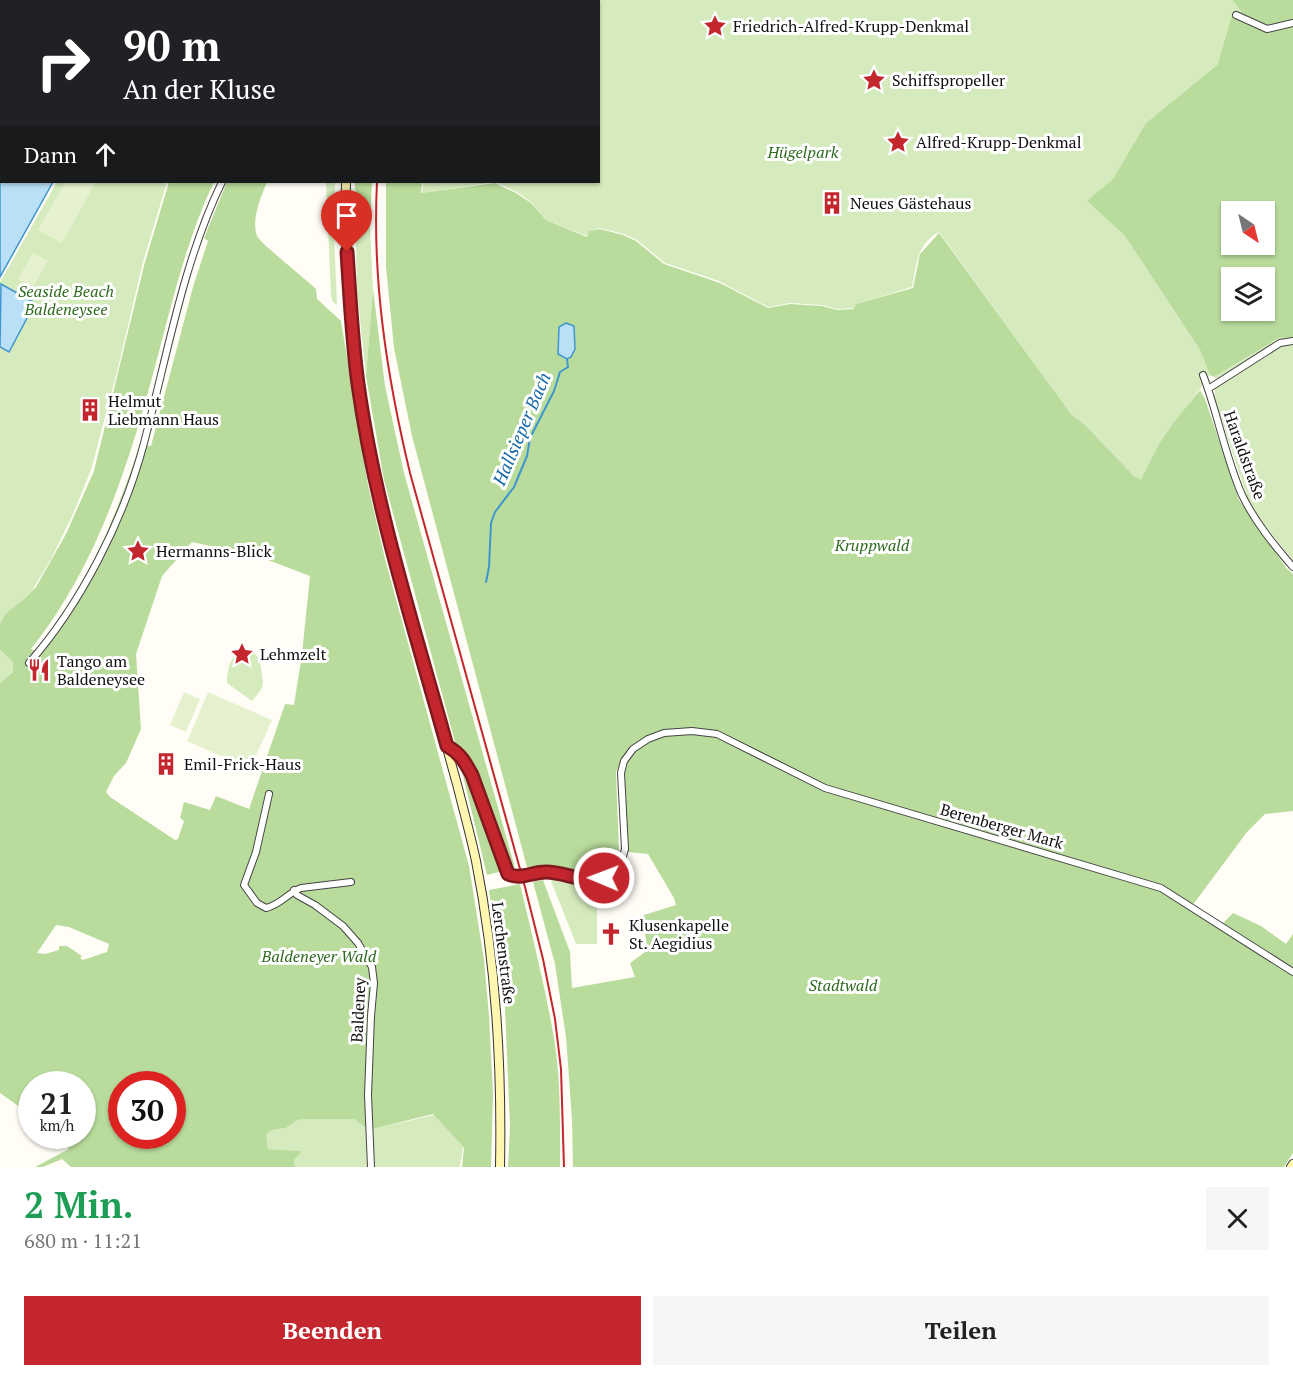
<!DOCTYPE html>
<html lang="de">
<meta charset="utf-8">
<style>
:root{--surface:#fff;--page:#f6f6f6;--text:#222;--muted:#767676;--accent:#c4262e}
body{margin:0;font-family:"PT Serif",serif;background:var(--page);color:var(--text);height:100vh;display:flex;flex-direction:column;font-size:22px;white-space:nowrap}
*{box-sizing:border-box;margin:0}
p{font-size:20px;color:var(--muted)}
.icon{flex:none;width:33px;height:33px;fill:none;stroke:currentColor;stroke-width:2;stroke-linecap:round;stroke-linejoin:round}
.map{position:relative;height:1167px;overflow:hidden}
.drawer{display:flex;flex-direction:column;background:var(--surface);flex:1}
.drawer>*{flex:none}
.hud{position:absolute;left:0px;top:0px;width:600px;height:183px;box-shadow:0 2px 4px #0004;background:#202124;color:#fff;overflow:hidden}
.needle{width:39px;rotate:145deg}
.buttons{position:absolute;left:1221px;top:201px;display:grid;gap:12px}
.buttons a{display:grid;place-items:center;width:54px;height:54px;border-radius:0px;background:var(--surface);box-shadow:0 2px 4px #0004;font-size:30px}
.speed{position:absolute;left:18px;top:1071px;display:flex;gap:12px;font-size:30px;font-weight:700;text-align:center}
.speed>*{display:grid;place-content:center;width:78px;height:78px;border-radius:50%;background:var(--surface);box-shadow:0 2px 4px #0004;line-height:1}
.speed small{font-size:15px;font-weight:400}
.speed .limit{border:9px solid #d22;background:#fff;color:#111}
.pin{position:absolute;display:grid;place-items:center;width:51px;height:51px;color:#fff;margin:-62px -26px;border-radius:50% 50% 50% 0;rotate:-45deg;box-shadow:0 0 6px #0007}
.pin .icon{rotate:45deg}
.me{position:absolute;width:66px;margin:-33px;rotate:271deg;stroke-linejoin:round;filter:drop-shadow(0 0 4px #0008)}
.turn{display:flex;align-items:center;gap:21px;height:126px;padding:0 24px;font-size:27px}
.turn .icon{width:78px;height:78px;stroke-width:2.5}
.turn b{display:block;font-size:42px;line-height:51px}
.then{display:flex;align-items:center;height:57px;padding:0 24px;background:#0003;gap:12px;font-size:22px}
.round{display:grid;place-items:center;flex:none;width:63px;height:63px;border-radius:0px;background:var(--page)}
.summary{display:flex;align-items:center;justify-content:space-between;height:102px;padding:0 24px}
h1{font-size:36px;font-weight:700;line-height:45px;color:#1e9e55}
.button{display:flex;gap:12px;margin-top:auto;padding:12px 24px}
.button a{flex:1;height:69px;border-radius:0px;background:var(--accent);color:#fff;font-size:24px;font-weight:700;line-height:69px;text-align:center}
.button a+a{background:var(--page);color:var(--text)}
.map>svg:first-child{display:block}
</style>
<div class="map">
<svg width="1293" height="1167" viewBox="0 0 1293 1167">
<rect width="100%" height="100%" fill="#fffdf5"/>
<g fill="#d5ebbd">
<path d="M155,0h111l-112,2z"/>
<path d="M420,0h812l9,11 -10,8 -12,44 -73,60 -33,57 -26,21 38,35 75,114 10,25 -51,69 -18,37 -7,-5 -50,-52 -13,-10 -132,-182c-22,11 -23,34 -27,55l-56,17 -3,4 -16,1 -15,-4 -32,-2 -22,4 -49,-26 -54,-18 -28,-23 -13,-6 -24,-6 -11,3 -2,5 -41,-16 -15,-18 -14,-10 -22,-10 -73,11 1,-11h175v-180h-178z"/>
<path d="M57,182h110l-24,80 -26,110 -26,98 -18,44 -22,45 -18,30 -9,10 -19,15 -5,10v-342z"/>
<path d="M326,182h9l-1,52 3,71 -4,-3 -2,-6z"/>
<path d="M355,188l15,38 3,63 -7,87 -9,-85z"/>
<path d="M1293,337v223l-32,-39 -14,-24 -33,-101 2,-10 6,-4 -8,-5 65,-39z"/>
<path d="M243,649l12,5 5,6 3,23 -2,7 -9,11 -25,-18c0,-14 3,-27 16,-34z"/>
<path d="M0,650l13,12v10l-13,11z"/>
<path d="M559,877l27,9h11v58h-21l-25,-63z"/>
<path d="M434,1115l29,32 -3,20h-165l-1,-7 7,-9 -33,-2 -3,-15 7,-4 14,-2 10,-8 12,-1h46l15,11z"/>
</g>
<g fill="#b9dc9c" fill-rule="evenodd">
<path d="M1232,0h61v337l-14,1 -65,39 -4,-2 -10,-25 -75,-114 -38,-35 26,-22 33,-56 72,-59 13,-46 10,-7zM1232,212h32v32h-32zM1232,278h32v32h-32z"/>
<path d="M169,182h45c-27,56 -41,117 -57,177 -27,102 -59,206 -126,290l5,2c10,-14 21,-27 30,-42 32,-48 56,-110 74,-165l11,2 42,-159 15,-46 -4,-3 23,-56h40c-6,14 -16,38 -10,54 4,8 50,44 59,53l1,10 24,22 27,164 17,74 84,307 15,94 5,56 4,78 -2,73h-29l2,-19 -31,-34 -64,16 -15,-11h-46l-11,1 -11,8 -14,2 -6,4 2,15 34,2 -8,9 1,7h-224l-9,-8 -19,8h-8l34,-18 -13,-13h26v-52h-50l-1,31 -31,-22v-410l13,-11v-10l-13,-12v-26l5,-10 19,-15 12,-12 30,-53 28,-63 51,-209zM192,542l68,15 50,19 -8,78 -8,51 -9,-1 -36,105 -33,-13 -6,14 -26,-8 -4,16 4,3 -6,18 -3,1 -65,-43 -4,-5 8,-16 12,-13 15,-34 -5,-75 26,-78zM56,925l13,2 40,17 -2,8 -24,8 -3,-2 2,-2 -15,-10h-8v4l-14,4 -8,-1zM122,1084h50v52h-50z"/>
<path d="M355,182h17l-2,44 -15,-38z"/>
<path d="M386,182h36l-1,11 74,-10 21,10 15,10 15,17 41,17 2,-6 11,-2 23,6 13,6 28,23 56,19 48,25 22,-4 32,2 15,4 16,-1 3,-5 57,-16 7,-34 19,-21 132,181 13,10 50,52 7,4 18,-36 15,-22 26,-32 5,9 34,101 48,69 6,5v237l-28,3 -18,18 -55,74 -32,-16 133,83v180l-9,14h-711l-1,-47 -6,-83 -11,-73 -22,-82 10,-2 27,72 2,36 63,-11 -5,-14 18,-13 -6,-31 2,-4 32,-10 -2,-7 -26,-44 -20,-2c-1,-24 -6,-56 -4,-79 4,-43 68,-42 98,-35l104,48 -105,-53 -29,-5 -29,4 -40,26 -7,14 3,79 -6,15 -15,8 -10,1 -35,-9 -26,1 -115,-431 -18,-88 -8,-81z"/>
<path d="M373,289l12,97 19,87 111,395 -28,7 -33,-137 -70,-258 -18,-104z"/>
<path d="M520,884c12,51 25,102 34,154 7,42 6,87 6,129h-52l2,-40 -5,-119 -16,-118z"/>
<path d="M1233,913l28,13 25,18 7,-10v37l-72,-46z"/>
</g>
<g fill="#e6f2cf">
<path d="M65,182h31l-34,61 -24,-13z"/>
<path d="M33,253l15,8 -15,26 -15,-8z"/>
<path d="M184,692l16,7 -14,33 -16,-7z"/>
<path d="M208,692l64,28 -22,49 -63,-28z"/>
</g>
<g fill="#b9e0f7" stroke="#3f96cf" stroke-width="1.5">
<path d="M0,0h155l-153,2v180h51l-53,95z"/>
<path d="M1,284l34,19 -26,49 -9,-5z"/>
<path d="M566,323l8,3 1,23 -4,8 -4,2 -9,-5 1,-27z"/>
</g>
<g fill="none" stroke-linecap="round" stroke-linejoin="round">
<path stroke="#3f96cf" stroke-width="2" d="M486,582l3,-15 2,-44 4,-11 19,-25 13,-31 3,-18 24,-47 6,-19 8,-5 -1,-8"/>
<g stroke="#1768a6" stroke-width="1.5" stroke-dasharray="8 6" stroke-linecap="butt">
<path d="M86,2l1,-2"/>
<path d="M0,147l2,-3"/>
</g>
<g stroke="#444" stroke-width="8">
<g id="street">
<path d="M317,2l1,-2"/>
<path d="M1236,15l31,14 26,-6"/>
<path d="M1203,375c15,39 22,81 39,120 13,27 32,50 51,72"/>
<path d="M1208,389l72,-46 13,-2"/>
<path d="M29,663c52,-59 95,-144 115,-220 23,-86 39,-181 78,-261"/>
<path d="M447,746c13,7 18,16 25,29l32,92c10,18 33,4 50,5 9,1 18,5 27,7 22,6 40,-9 44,-30l-4,-76 3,-12 9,-12 15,-10 16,-6 28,-2 25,3 108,54 336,100 132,84"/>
<path d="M269,794l-13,58 -12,33 13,18 9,5c14,-3 22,-15 35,-20l50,-6"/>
<path d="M294,890l3,5 18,10 28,21 15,17 14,24 2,16 -3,33 -3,79 3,72"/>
</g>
</g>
<g stroke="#333" stroke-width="10">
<g id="secondary">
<path d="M361,2v-2"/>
<path d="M346,182c-4,141 22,281 60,417 17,63 35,126 52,189 6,24 13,49 18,73 20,101 26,204 24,306"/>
<path d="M1291,1167l2,-3"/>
</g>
</g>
<use href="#street" stroke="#fff" stroke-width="6"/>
<use href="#secondary" stroke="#fff6b0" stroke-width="8"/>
<g stroke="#c4262e" stroke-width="2">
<path d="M406,2l1,-2"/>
<path d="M377,182c-5,99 10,195 33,291l115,414 18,72 12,60 6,50 3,98"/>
</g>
</g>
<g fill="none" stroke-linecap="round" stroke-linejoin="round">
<g stroke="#7f191e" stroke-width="15">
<path id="route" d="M347,252c3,44 5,88 11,132 17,123 56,243 89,362 13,7 18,16 25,29l36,99c13,6 24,-2 38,-2 20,0 37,12 58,6"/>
</g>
<use href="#route" stroke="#c4262e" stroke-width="10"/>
</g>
<defs>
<g id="sight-bare" transform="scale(1.8)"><path d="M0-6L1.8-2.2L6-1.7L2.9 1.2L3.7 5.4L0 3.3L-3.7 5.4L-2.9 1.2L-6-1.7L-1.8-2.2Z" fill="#c4262e" stroke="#fff" stroke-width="2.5" paint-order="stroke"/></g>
<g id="building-bare" transform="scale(1.8)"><path d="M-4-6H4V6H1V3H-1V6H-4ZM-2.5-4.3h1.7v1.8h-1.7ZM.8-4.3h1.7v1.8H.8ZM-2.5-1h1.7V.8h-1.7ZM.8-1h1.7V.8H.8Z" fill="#c4262e" stroke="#fff" stroke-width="2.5" paint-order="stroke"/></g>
<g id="restaurant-bare" transform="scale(1.8)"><path d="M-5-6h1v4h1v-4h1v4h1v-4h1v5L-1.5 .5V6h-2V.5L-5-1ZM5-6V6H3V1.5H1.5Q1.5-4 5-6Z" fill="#c4262e" stroke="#fff" stroke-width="2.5" paint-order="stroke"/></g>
<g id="church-bare" transform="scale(1.8)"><path d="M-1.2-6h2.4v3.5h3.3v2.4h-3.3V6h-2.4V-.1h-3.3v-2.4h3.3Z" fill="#c4262e" stroke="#fff" stroke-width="2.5" paint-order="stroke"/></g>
</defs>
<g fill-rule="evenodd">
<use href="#sight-bare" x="715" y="26"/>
<use href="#sight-bare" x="874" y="80"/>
<use href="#sight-bare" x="898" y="142"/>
<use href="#building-bare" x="832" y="203"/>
<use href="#building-bare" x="90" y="410"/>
<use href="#sight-bare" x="138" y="551"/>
<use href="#sight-bare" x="242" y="654"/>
<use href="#restaurant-bare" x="39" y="670"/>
<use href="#building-bare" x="166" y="764"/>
<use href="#church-bare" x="611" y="934"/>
</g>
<g text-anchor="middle" stroke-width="6" stroke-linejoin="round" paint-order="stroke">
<g font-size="16" fill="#111" stroke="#fff" text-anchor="start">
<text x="733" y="32">Friedrich-Alfred-Krupp-Denkmal</text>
<text x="892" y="86">Schiffspropeller</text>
<text x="916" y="148">Alfred-Krupp-Denkmal</text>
<text x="850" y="209">Neues Gästehaus</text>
<text x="108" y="407">Helmut<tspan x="108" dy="18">Liebmann Haus</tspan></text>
<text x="156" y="557">Hermanns-Blick</text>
<text x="260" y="660">Lehmzelt</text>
<text x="57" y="667">Tango am<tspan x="57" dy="18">Baldeneysee</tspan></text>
<text x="184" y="770">Emil-Frick-Haus</text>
<text x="629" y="931">Klusenkapelle<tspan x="629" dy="18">St. Aegidius</tspan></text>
</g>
<g font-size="16" font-style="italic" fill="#2f6b1f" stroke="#fff">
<text x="803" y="158">Hügelpark</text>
<text x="66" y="297">Seaside Beach<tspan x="66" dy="18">Baldeneysee</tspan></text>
<text x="872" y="551">Kruppwald</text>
<text x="319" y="962">Baldeneyer Wald</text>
<text x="843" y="991">Stadtwald</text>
</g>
<g font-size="16" fill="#111" stroke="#fff">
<text transform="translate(1245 455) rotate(70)" y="6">Haraldstraße</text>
<text transform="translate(1002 826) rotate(16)" y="6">Berenberger Mark</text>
<text transform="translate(504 953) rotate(83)" y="6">Lerchenstraße</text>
<text transform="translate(358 1010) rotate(-87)" y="6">Baldeney</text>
</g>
<g font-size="18" font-style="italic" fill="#1768a6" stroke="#fff">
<text transform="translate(522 429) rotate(-67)" y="6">Hallsieper Bach</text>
</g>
</g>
</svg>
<div class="buttons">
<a><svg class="needle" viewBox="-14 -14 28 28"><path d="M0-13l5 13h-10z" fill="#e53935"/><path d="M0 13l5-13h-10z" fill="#767676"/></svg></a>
<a><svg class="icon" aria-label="layers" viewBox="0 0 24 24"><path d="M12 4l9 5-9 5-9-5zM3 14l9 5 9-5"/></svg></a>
</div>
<div class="speed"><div>21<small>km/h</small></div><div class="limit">30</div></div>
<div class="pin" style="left:347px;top:252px;background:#d93025"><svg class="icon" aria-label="arrive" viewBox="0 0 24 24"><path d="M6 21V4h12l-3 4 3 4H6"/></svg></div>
<svg class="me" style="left:604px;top:878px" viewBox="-20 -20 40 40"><circle r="17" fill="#c4262e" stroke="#fff" stroke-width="3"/><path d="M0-11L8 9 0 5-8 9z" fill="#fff"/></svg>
<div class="hud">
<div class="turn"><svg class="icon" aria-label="right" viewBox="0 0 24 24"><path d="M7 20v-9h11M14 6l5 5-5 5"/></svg><div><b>90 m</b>An der Kluse</div></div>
<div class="then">Dann<svg class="icon" aria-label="ahead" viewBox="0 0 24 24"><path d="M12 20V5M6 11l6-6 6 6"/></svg></div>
</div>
</div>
<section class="drawer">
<div class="summary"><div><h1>2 Min.</h1><p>680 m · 11:21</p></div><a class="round"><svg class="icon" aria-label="close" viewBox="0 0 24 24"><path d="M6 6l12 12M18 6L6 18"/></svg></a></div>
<div class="button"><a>Beenden</a><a>Teilen</a></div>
</section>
